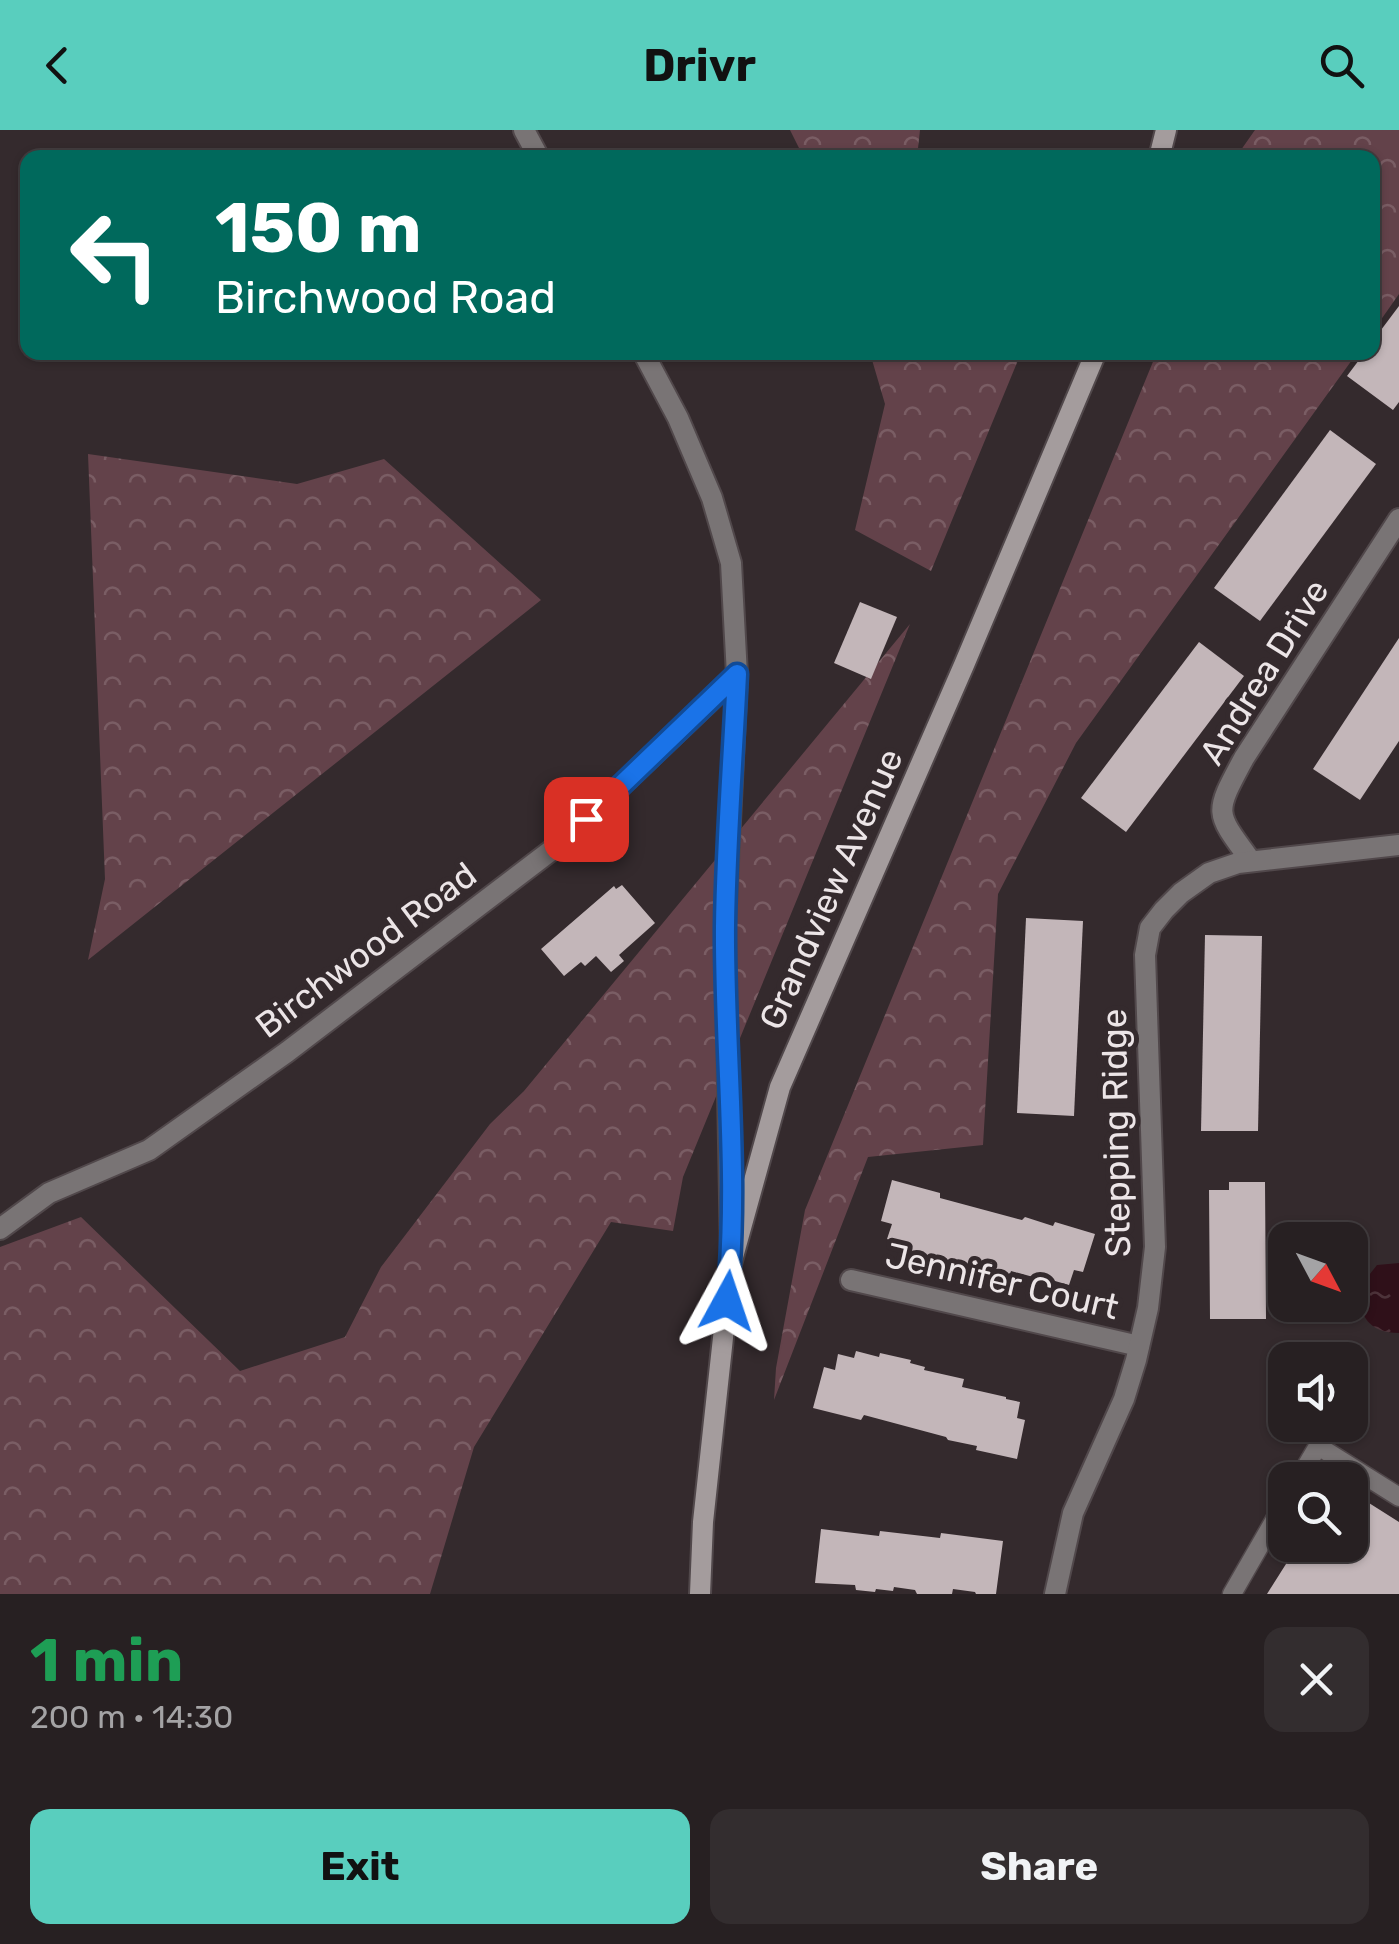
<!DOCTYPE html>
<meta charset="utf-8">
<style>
:root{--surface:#272022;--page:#332d2f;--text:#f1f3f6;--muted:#a4a3a5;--line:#433e40;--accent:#59cebe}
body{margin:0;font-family:Rubik,sans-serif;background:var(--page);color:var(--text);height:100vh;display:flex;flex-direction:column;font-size:38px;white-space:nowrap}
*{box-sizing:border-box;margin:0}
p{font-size:32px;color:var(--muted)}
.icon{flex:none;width:55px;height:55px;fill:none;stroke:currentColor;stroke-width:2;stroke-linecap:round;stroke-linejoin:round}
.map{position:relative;height:1464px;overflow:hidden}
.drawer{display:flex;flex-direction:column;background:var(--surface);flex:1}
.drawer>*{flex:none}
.top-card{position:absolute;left:20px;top:20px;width:1360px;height:210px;border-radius:20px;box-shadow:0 2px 8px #0004,0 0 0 2px var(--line);background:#00695c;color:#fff;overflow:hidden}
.needle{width:65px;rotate:131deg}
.fabs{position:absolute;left:1268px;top:1092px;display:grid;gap:20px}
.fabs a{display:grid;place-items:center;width:100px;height:100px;border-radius:20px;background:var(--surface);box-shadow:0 2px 8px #0004,0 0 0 2px var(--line);font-size:50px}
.pin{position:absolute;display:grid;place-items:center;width:85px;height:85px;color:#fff;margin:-42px;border-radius:20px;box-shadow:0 5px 15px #0006}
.me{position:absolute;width:110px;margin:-55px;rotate:5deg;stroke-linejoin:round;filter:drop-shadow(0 0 8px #0008)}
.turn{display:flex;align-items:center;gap:35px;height:210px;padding:0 30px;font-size:45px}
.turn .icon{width:130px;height:130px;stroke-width:2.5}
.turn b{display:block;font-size:70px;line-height:85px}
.round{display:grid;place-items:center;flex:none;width:105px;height:105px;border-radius:20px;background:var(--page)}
.head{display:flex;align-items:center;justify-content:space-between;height:170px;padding:0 30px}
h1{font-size:60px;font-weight:700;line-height:75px;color:#1e9e55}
.cta{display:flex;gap:20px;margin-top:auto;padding:20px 30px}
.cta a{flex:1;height:115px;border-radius:20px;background:var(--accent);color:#111;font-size:40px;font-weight:700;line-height:115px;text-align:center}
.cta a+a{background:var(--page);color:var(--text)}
header{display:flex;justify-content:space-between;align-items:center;height:130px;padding:0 30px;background:var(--accent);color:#111;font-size:45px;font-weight:700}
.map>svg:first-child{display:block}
</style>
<header><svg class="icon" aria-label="back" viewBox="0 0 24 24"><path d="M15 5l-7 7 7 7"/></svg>Drivr<svg class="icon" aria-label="search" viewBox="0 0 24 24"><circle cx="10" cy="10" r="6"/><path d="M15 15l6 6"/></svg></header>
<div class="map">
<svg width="1399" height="1464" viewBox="0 0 1399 1464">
<defs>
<pattern id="forest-crowns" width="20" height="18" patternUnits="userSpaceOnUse" patternTransform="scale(2.5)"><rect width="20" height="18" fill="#63424a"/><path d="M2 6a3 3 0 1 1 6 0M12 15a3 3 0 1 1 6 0" fill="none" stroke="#7a5d64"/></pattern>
<pattern id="water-ripples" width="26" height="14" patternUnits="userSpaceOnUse" patternTransform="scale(2.5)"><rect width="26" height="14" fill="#2f1019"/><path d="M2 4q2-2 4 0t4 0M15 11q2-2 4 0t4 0" fill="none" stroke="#4d333a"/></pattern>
</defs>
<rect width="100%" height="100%" fill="#342a2d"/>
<g fill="url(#forest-crowns)">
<path d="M790,0h130l-3,27 -113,1z"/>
<path d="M1255,0h144v164l-26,37 -1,-173 -136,-1z"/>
<path d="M1157,222l200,1 -281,390 -78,151 -15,251 -115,12 -94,243 2,-32 29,-158z"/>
<path d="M870,223h151l-90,218 -76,-41 30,-126z"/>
<path d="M88,324l209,30 87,-25 157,141 -453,360 17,-81z"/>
<path d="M910,494l-227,553 -10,54 -62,-9 -137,225 -44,147h-430v-347l81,-30 159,154 105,-34 36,-70 109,-143 34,-33z"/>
</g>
<path fill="url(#water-ripples)" d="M1399,1133v70c-30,0 -40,-17 -41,-44l19,-24z"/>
<g fill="#c3b6b9">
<path d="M1399,176v96l-6,8 -46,-34 18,-24h7v-10z"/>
<path d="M1330,300l46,34 -116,157 -46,-33z"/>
<path d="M860,472l37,15 -26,62 -37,-16z"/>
<path d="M1399,508v103l-39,59 -47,-31z"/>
<path d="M1199,512l45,34 -118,156 -45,-34z"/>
<path d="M622,755l33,38 -36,32 5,6 -13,11 -15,-16 -11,10 -4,-4 -17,14 -23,-27 73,-63 2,3z"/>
<path d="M1026,788l57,3 -9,195 -57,-3z"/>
<path d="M1205,805l57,1 -4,195h-57z"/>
<path d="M892,1050l48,13v5l82,22 3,-3 28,9 2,-4 40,12 -12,38 -9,-2 -5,15 -14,-4v2l-44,-12 -2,7 -39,-11 -1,3 -15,-4v3l-31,-8 1,-5 -23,-6 2,-6 -16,-5 5,-15 -11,-3z"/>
<path d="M1229,1052h36l1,137h-56l-1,-129h20z"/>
<path d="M856,1221l23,6 1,-4 31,7 -1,3 15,4 -1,3 40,9 -2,8 44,10v2l14,3 -3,16 8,2 -8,39 -41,-9 1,-4 -29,-6 -2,-3 -82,-22 -3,5 -48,-12 11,-41 11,3 3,-16 16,4z"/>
<path d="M1350,1361l49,31v72h-132l31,-49h52z"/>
<path d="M821,1399l58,7 1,-5 60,7 1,-5 62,8 -7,53h-20l-1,-2 -22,-3 -1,5h-35l-2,-4 -21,-3 -1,4 -17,-2 -1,3 -19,-2 -1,-5 -40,-2z"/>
</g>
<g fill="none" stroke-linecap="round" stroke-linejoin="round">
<g stroke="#51484b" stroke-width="21">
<g id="service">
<path d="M1298,1350l20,-34 81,51"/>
<path d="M1232,1464l53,-92"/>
</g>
</g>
<g stroke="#51484b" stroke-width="24">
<g id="minor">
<path d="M524,0l15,28"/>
<path d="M643,222l35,66 34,80 19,65 6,112 -12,251 6,326"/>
<path d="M1251,731c-37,-50 -37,-47 -7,-103l155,-239"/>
<path d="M0,1099l49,-36 100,-43 138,-98 274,-209 176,-168"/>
<path d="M851,1150l288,66"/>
<path d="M1055,1464l18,-81 51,-114 12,-39 12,-52 7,-61 -10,-292 5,-27 14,-18 17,-17 28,-20 29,-10 161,-18"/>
</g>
</g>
<g stroke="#51484b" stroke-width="24">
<g id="secondary">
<path d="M1159,28l7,-28"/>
<path d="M700,1464l3,-72 28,-258 49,-177 184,-422 132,-313"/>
</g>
</g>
<use href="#service" stroke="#797475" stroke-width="18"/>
<use href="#minor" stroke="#797475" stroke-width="20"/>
<use href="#secondary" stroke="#a49c9d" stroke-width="20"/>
</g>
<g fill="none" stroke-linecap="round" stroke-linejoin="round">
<g stroke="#114b97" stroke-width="25">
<path id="route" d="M586,689l151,-145c-4,84 -11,169 -12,252 -1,125 15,251 2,375"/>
</g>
<use href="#route" stroke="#1a73e8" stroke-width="18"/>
</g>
<g text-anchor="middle" stroke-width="10" stroke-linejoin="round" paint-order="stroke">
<g font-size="35" fill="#ece5e7" stroke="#342a2d">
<text transform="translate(1264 542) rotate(-58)" y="12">Andrea Drive</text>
<text transform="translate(831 759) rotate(-66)" y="12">Grandview Avenue</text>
<text transform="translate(366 820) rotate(-37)" y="12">Birchwood Road</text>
<text transform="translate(1116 1003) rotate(-91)" y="12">Stepping Ridge</text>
<text transform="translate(1002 1151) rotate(13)" y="12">Jennifer Court</text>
</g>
</g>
</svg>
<div class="fabs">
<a><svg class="needle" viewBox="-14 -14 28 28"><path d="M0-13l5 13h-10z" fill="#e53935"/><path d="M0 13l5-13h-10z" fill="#a4a3a5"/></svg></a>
<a><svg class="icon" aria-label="sound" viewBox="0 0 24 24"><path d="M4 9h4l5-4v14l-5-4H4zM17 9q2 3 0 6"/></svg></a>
<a><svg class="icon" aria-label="search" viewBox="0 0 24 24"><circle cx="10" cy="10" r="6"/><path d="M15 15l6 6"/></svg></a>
</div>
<div class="pin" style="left:586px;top:689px;background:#d93025"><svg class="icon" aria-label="arrive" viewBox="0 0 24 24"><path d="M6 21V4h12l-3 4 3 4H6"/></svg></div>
<svg class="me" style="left:727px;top:1171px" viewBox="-20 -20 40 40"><path d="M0-17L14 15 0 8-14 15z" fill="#1a73e8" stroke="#fff" stroke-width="4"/></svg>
<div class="top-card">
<div class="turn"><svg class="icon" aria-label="left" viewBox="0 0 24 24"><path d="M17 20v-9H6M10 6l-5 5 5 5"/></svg><div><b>150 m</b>Birchwood Road</div></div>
</div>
</div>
<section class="drawer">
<div class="head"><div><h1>1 min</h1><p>200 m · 14:30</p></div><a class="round"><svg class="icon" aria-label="close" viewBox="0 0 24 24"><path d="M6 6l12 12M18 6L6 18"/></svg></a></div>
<div class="cta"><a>Exit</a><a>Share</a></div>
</section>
